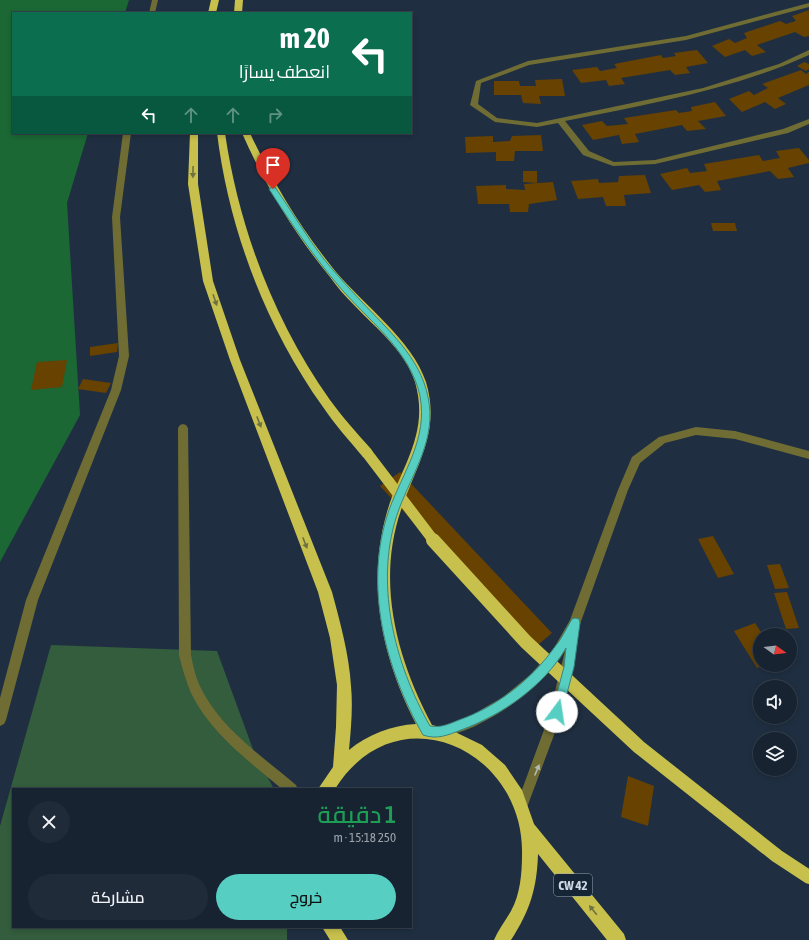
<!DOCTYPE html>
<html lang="ar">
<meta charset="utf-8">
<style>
:root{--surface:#172331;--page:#202b39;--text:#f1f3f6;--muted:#9ea4ab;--line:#36404d;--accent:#57cec2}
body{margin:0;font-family:"Asap Condensed",Cairo,sans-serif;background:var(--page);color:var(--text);direction:rtl;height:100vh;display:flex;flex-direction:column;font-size:15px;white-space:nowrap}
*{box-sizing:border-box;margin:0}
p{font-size:13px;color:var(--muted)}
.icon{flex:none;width:22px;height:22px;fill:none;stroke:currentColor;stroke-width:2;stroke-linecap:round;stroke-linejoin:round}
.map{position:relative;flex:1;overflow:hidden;direction:ltr}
.side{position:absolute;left:12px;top:788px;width:400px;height:140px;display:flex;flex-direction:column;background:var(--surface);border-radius:0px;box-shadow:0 2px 6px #0003,0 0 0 1px var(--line);direction:rtl}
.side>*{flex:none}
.top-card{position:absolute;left:12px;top:12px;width:400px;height:122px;border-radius:0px;box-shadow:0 2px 6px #0003,0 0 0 1px var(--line);direction:rtl;background:#0b6e4f;color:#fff;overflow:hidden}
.needle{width:26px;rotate:105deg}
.fabs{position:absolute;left:753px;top:628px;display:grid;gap:8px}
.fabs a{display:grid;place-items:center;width:44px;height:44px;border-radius:50%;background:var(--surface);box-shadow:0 2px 6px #0003,0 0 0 1px var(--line);font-size:20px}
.pin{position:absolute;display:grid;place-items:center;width:34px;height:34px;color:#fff;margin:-41px -17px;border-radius:50% 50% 50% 0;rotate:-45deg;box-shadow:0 0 4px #0007}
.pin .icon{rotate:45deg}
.me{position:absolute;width:44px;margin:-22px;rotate:14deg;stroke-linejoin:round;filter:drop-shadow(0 0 3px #0008)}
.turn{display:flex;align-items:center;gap:14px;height:84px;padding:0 16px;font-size:18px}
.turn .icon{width:52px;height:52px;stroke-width:2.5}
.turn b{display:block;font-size:28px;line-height:34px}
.lanes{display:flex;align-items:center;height:38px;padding:0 16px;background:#0003;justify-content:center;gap:20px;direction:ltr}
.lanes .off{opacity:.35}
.round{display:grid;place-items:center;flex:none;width:42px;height:42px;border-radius:21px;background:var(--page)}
.head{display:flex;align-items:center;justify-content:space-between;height:68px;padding:0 16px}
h1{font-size:24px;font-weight:600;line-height:30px;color:#1e9e55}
.primary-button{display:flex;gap:8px;margin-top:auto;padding:8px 16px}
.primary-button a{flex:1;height:46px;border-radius:24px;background:var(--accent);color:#111;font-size:16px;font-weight:600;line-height:46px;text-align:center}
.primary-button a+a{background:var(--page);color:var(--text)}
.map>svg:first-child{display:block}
</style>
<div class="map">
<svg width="809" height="940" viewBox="0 0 809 940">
<rect width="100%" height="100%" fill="#1f2f41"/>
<path fill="#335d3d" d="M51,645l166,6 37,101 20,37h-261v138h274v13h-287v-114z"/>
<path fill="#1b6835" d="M0,0h129l-4,13h-112v120h75l-21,70 13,212 -80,147z"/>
<g fill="#674200">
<path d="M809,10v26l-5,1 -9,-5 -38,13 9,7 -14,4 -7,-6 -20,7 -13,-11 17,-7 6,4 12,-5 -3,-5 36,-12 6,3 10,-3 -4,-5z"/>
<path d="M697,50l11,13 -22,4 4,6 -15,2 -5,-5 -49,8 4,6 -16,2 -3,-6 -25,3 -9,-13 25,-3 3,4 17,-3 -3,-4 47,-9 2,3 13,-2 -2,-3z"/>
<path d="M804,62l5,2v5l-3,2 -9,-5z"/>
<path d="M801,70l5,4 3,-2v13l-31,13 8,6 -11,5 -10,-7 -23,10 -13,-13 20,-8 5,4 14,-7 -6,-4z"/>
<path d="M562,79l3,17h-26l2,8 -18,-1 -2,-8h-27v-14h25l1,5h16l-1,-6z"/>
<path d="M715,102l11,14 -28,5 8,8 -19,2 -5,-6 -47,9 4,8 -17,2 -3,-9 -26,5 -11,-15 20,-4 5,5 21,-2 -4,-6 52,-8 3,3 13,-2 -1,-4z"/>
<path d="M541,135l2,16h-28l-1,10h-18v-9l-30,1 -1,-16 28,-1v6l17,-1 2,-5z"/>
<path d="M799,148l10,12v3l-21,5 6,9 -16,2 -8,-8 -53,10 4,9 -16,2 -6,-7 -27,5 -12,-16 27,-6 3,5 17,-2 -3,-7 55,-9 4,6 17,-3 -4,-7z"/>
<path d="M523,171h14v12l-14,-1z"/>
<path d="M645,175l6,18 -27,2 2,11h-20l-3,-9 -25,2 -7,-18 27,-2 1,4 19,-1 1,-6z"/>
<path d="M553,182l4,18 -28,4 -1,8h-18l-1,-8h-31l-2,-18 30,-1v4l19,1 -1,-6z"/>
<path d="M711,223h24l2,8h-24z"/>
<path d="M118,343l-1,9 -27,4v-9z"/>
<path d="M67,360l-5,27 -31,3 6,-28z"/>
<path d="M83,379l28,4 -5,10 -28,-4z"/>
<path d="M400,472l152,161 -20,17 -152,-164z"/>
<path d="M713,536l21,38 -16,4 -20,-39z"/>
<path d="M780,564l9,24 -14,1 -8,-24z"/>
<path d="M787,592l12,36 -13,1 -12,-36z"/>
<path d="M755,623l8,12h-3v30h3l-6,3 -23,-37z"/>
<path d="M628,776l26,10 -6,40 -27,-9z"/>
</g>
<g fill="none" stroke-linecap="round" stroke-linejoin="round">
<g fill="#6f6c34" fill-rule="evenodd">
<path d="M152,0h6l-3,13h-6z"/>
<path d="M809,3v4l-123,33 -157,25 -48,18 -3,21 19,14 40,5 166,-35 76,-24 30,-14v5c-77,35 -161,49 -244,66l24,30 25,11 41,-2 128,-31 26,-10v5l-21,9 -133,31 -42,2 -30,-11 -25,-32 -21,4 -42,-5 -25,-17 6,-24 52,-20 158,-25z"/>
<path d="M123,133h8l-11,84 9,139 -8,34 -83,210 -32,120 -2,4 -4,2v-28l26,-98 85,-210 8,-34 -7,-139z"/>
<path d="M183,424l3,1 2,3 3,227c2,10 4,20 8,29 19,43 63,72 97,101l2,4h-16c-33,-28 -71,-55 -91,-96 -5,-12 -9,-25 -12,-38l-1,-227 2,-3z"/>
<path d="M696,427l39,4 74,20v8l-74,-20 -39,-4 -31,8 -25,20 -12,27 -49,137 -8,49 -11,43 -34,91 -4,2 -4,-2 -2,-4 32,-87 17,-68c-18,30 -55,58 -86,73 -12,7 -27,10 -40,15l-4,-2 -2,-4 2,-4 37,-14 31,-18 28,-23 23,-26 16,-28 48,-130 14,-33 27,-20z"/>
</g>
<g fill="#c7c04c" fill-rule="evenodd">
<path d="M211,0h8l-3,13h-8z"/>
<path d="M235,0h8l-1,13h-8z"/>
<path d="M190,133h8v51l15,97 27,79 92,232c8,30 17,62 19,94 2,21 0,43 -2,64 18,-15 43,-25 67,-26 -34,-66 -50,-139 -29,-212 14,-46 43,-78 28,-130 -10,-31 -39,-54 -61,-77 -9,-9 -17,-18 -24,-28 -36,-44 -65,-92 -88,-144h8c23,50 51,96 86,139 28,33 76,68 90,110 15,50 -10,83 -25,128 -25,73 -4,149 31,215l17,4 33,16 23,20 17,25 12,34 90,110 2,6h-19l-69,-86c-1,34 -8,57 -27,86h-17c4,-10 11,-19 17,-29 9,-16 11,-37 11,-56 3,-105 -125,-165 -187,-66h-17l15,-22 3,-40 1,-42 -7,-47 -12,-46 -88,-232 -27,-79 -15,-97z"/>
<path d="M217,133h8c14,95 49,188 105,267 13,18 27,33 41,49l2,4 -2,4 -4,1 -4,-1c-14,-17 -28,-32 -40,-50 -57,-80 -94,-177 -106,-274z"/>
<path d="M322,927h18l8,13h-18z"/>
</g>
<path stroke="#c7c04c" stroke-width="11" d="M367,453l67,88"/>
<path stroke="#c7c04c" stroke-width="14" d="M433,540l93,102 113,105 138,109 32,21"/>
</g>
<defs><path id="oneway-solid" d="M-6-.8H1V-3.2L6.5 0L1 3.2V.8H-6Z"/></defs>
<g fill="#6e7241">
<use href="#oneway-solid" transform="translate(193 172) rotate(91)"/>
<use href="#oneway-solid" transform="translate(215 300) rotate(71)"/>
<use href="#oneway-solid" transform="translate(259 422) rotate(69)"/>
<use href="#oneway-solid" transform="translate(305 543) rotate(69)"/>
<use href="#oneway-solid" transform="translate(593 910) rotate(-129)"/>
</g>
<use fill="#b2b8af" href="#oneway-solid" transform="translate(537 770) rotate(-67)"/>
<path fill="#57cec2" stroke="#39867e" d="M273,186l2,1c16,23 31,49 48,71 12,15 25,29 38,43 27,29 59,56 67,96 9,41 -15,75 -29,112 -26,71 -5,154 31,217 11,2 19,-2 29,-6 37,-13 72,-40 95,-72 7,-8 12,-19 18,-29l3,-1 4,1 1,4 -6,44 -13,49 -4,1 -3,-1 -2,-4 12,-45 2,-19c-22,38 -64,67 -105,82 -13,5 -24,10 -38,5 -38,-67 -60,-150 -34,-225 14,-38 39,-71 31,-114 -10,-47 -54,-77 -83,-112 -25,-30 -47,-62 -68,-95z"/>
<g text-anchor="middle" stroke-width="4" stroke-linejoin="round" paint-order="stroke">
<rect fill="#162536" stroke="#97a2b0" stroke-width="1" x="554" y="874" width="38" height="22" rx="3"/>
<g font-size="13" font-weight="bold" fill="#ced8e4">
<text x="573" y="890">CW 42</text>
</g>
</g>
</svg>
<div class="fabs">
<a><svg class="needle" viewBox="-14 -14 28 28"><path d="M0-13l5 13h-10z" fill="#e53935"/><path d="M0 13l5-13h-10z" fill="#9ea4ab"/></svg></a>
<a><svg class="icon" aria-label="sound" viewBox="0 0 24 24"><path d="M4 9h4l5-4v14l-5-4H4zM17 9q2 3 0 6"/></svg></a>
<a><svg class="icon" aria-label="layers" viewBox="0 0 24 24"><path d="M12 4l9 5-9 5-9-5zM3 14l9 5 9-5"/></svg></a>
</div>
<div class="pin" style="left:273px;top:189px;background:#d93025"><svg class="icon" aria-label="arrive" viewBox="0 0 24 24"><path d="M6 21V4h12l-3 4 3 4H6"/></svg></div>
<svg class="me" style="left:557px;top:712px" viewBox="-20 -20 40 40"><circle r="19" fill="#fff"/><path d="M0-13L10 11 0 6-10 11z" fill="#57cec2"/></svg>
<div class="top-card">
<div class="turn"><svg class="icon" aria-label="left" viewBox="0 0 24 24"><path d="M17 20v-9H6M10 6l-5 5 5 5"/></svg><div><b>20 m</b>انعطف يسارًا</div></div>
<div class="lanes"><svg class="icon" aria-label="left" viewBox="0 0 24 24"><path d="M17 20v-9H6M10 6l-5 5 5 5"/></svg><svg class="icon off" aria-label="ahead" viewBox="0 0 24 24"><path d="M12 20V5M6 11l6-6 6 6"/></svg><svg class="icon off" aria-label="ahead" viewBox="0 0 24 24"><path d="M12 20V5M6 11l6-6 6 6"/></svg><svg class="icon off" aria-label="right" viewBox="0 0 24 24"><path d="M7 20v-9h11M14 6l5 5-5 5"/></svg></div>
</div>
<section class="side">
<div class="head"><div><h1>1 دقيقة</h1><p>250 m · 15:18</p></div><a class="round"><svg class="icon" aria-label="close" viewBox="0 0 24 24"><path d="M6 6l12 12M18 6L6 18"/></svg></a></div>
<div class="primary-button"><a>خروج</a><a>مشاركة</a></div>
</section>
</div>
